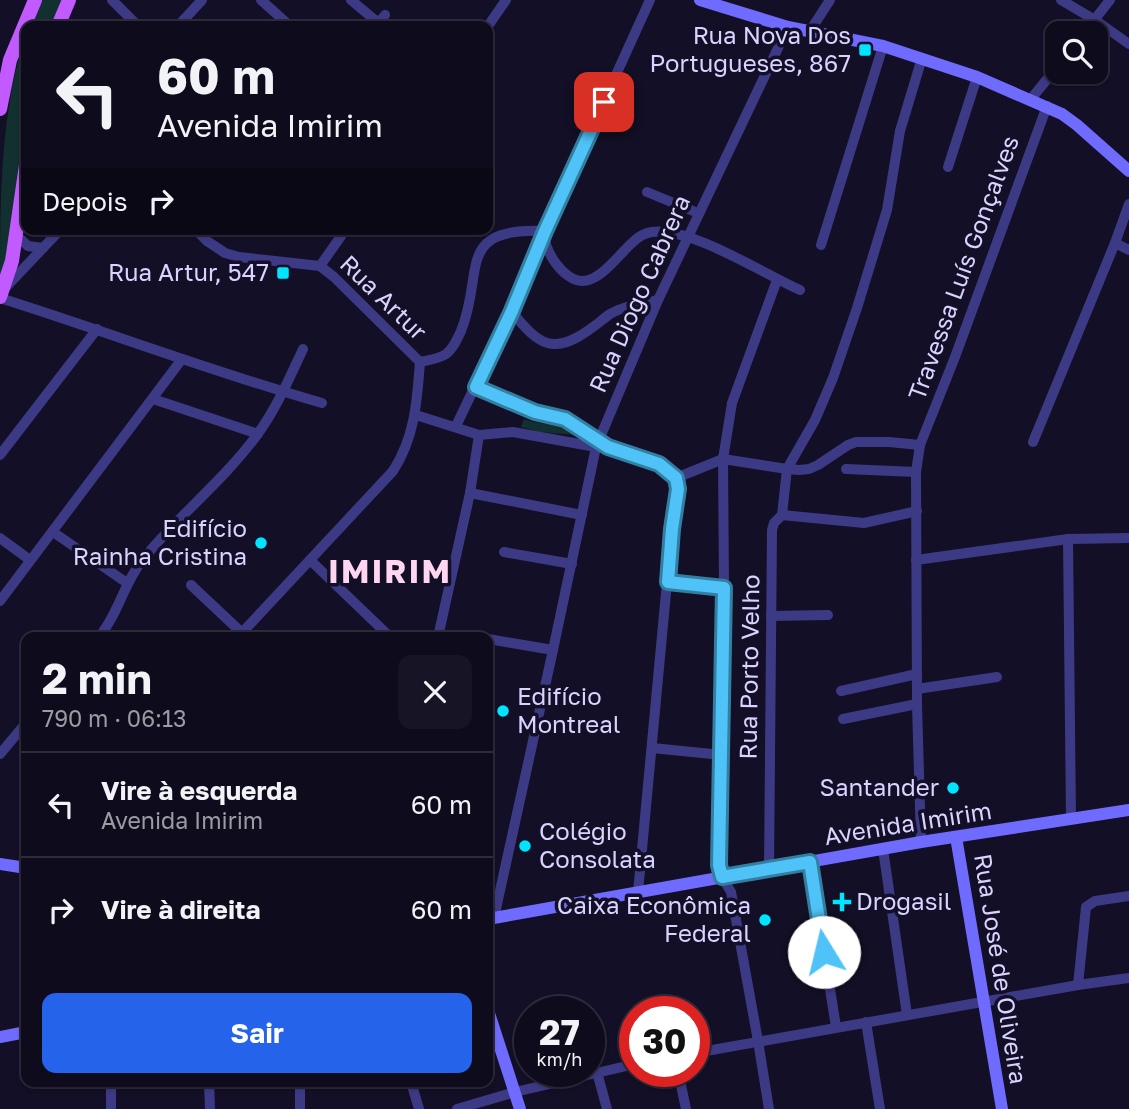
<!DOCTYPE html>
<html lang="pt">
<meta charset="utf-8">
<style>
:root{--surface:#0e0b1c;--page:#171425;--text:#f1f3f6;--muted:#9b9ba3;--line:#2e2b3b;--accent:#2563eb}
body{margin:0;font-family:"Golos Text",sans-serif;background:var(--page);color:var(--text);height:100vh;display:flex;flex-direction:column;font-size:26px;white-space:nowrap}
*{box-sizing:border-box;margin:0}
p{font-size:23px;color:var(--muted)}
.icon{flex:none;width:38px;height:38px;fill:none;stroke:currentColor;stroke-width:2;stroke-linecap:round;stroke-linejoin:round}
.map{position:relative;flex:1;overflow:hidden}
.panel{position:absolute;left:21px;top:632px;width:472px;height:455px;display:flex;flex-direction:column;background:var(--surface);border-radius:14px;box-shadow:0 2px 5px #0004,0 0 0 2px var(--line)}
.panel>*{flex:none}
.banner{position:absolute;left:21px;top:21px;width:472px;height:214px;border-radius:14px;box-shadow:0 2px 5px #0004,0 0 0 2px var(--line);background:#0e0b1c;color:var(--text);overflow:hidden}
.fabs{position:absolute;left:1045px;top:21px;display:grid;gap:14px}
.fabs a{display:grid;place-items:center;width:63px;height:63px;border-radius:14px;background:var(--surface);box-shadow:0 2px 5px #0004,0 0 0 2px var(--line);font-size:35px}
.speed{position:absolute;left:514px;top:996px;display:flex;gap:14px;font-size:35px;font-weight:700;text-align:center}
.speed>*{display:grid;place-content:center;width:91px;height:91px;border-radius:50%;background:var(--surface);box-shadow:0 2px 5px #0004,0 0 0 2px var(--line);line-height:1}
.speed small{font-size:18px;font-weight:400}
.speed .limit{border:10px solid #d22;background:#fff;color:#111}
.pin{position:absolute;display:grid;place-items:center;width:60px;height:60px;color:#fff;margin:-30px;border-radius:14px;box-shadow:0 4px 10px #0006}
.me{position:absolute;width:77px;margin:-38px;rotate:351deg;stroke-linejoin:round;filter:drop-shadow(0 0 5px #0008)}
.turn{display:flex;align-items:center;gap:24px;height:147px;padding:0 21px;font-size:32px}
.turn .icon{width:91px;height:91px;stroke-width:2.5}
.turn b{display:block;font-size:49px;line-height:60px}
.then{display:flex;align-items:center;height:66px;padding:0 21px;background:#0003;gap:14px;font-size:26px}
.round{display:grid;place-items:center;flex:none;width:74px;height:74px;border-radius:14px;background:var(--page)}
.head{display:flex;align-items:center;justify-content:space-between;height:119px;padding:0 21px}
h1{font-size:42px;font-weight:700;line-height:52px}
.primary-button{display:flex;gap:14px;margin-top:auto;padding:14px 21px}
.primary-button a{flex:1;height:80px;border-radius:14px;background:var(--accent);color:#fff;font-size:28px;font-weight:700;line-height:80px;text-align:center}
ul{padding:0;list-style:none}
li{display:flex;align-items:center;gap:21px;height:105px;padding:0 21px;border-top:2px solid var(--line)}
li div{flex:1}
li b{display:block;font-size:26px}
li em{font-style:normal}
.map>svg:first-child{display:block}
</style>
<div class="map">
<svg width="1129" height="1109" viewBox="0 0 1129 1109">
<rect width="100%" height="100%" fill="#130f26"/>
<g fill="#12302f">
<path d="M41,0h24l-11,26h-24z"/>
<path d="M26,34v103l-18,123 -8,23c0,-83 0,-171 26,-249z"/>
<path d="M524,419c21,8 44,3 60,20l-8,-4 -37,-3 -18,-5z"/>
</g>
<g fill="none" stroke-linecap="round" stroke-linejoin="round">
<g stroke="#3d3a85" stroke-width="10">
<path d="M112,0l26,26"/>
<path d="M261,0l29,26"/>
<path d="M351,0l25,21 5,-1 4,-5"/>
<path d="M650,0l-105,231c-4,17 19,51 38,50 19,-1 37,-28 50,-39 5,-5 12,-9 19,-10 37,-6 112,42 148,58"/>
<path d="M1061,0l34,20 34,24"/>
<path d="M178,26l24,-26"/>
<path d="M488,26l18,-26"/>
<path d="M810,31l20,-31"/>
<path d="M1084,33l26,-33"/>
<path d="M1031,99l26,-32"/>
<path d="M948,167l29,-90"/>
<path d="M647,192l51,21"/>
<path d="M195,229l12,12 18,12 14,4 81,9 14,11 86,85c-3,39 -5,75 -27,109l-155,166"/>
<path d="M16,235l12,11 15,2"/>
<path d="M1115,243l14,7"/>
<path d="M821,245l62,-199"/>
<path d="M320,266l26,-37"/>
<path d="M6,287l55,-58"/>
<path d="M0,298c108,34 213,74 322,105"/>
<path d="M511,311c28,34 42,46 82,16 6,-4 11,-9 17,-13 14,-8 32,-11 48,-14"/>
<path d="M420,362c8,-2 19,-3 26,-8 8,-6 11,-15 15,-23 24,-59 -7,-104 84,-100"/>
<path d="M476,387l59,25 30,7 43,28 51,17 17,14 47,-19 64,10 12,1 10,-1 9,-4 30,-20 8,-3h33l31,3"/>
<path d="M153,399l105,35"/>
<path d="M416,415l63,20 34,-3 83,15"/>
<path d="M456,426l55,-115 32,-75"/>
<path d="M1033,442l82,-199 14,-39"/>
<path d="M0,455l97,-126"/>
<path d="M846,469l70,3"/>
<path d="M470,493l112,22"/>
<path d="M782,515l82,8 53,-12"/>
<path d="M53,532l74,51"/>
<path d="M0,538l30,22"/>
<path d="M1068,539l3,280"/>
<path d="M504,552l68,12"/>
<path d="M310,560l77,74"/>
<path d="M916,560l152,-21 61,-1"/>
<path d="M668,582l56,6"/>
<path d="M191,585l51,48"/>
<path d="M0,601l182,-242"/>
<path d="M771,616l57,-1"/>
<path d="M473,636l5,1"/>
<path d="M99,637c20,-24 25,-55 45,-79 35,-43 80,-78 113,-123 19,-26 32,-56 46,-86"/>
<path d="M365,637l22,-3 7,3"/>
<path d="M438,637l32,-144 9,-58"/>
<path d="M488,639l65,11"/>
<path d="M917,689l80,-12"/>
<path d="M841,691l76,-17"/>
<path d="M843,719l74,-15"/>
<path d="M652,748l70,7"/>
<path d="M0,754l26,-31"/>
<path d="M921,842l-4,-138 -1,-232 4,-27 35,-88 92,-251"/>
<path d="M883,849l24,166"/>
<path d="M810,862l26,165"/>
<path d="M769,869l3,-339 2,-7 8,-8 5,-46 28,-49 18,-42 24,-70 30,-98 13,-79 22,-73"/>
<path d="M638,892l34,-363 6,-40 -2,-11"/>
<path d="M494,918l59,-268 43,-203 62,-147 130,-273"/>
<path d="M1078,985l8,-78 9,-6 34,-5"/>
<path d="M866,1022l14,87"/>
<path d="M695,1053l383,-68 51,-7"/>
<path d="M678,1071l8,38"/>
<path d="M597,1072l10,37"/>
<path d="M111,1082v27"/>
<path d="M209,1082l1,27"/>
<path d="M300,1082v27"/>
<path d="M411,1082l8,27"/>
<path d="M457,1109l58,-17 120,-28"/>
<path d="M769,1109l-11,-68 -27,-149 -9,-15 -3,-12 5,-277 -1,-129 9,-56 45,-123"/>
</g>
<g stroke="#6f6bff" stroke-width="12">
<path d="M700,0l88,27 95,19 94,31 85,37 15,11 52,46"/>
<path d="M956,837l46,272"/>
<path d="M0,864l26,4"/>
<path d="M488,919l433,-77 208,-32"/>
<path d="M488,1010l32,99"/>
<path d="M0,1037l26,-5"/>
</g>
<g stroke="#c25bff" stroke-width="14">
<path d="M58,26l11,-26"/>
<path d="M0,109l10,-49 25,-60"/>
<path d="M0,297l12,-36 14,-96"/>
</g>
</g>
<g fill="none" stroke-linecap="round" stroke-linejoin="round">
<g stroke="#337fa1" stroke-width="18">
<path id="route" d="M604,102l-59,129 -33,80 -36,76 59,25 30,7 43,28 51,17 17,14 2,11 -6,40 -4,53 56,6 -5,277 3,12 88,-15 14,90"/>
</g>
<use href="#route" stroke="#4fc3f7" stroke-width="12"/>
</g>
<g fill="#00e5ff" stroke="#130f26" stroke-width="2.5">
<rect x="858" y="43" width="14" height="14" rx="3.5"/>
<rect x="276" y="266" width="14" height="14" rx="3.5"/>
<circle cx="261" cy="543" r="7"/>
<circle cx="503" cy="711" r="7"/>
<circle cx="953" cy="788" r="7"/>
<circle cx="525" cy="846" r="7"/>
<path d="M838.5 891.5h7v7h7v7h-7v7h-7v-7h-7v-7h7z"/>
<circle cx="765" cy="920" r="7"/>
</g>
<g text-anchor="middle" stroke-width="7" stroke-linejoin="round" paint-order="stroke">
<g font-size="24" fill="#d9d4ff" stroke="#130f26" text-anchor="end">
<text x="851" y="44">Rua Nova Dos<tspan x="851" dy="28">Portugueses, 867</tspan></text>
<text x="269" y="281">Rua Artur, 547</text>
<text x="247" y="537">Edifício<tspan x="247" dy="28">Rainha Cristina</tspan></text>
<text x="517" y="705" text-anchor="start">Edifício<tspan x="517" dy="28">Montreal</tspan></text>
<text x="939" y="796">Santander</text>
<text x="539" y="840" text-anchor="start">Colégio<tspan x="539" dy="28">Consolata</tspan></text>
<text x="856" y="910" text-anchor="start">Drogasil</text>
<text x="751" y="914">Caixa Econômica<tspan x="751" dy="28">Federal</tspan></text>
</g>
<g font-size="24" fill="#d9d4ff" stroke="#130f26">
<text transform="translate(964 268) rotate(-70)" y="8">Travessa Luís Gonçalves</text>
<text transform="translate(640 294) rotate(-66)" y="8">Rua Diogo Cabrera</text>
<text transform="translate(383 298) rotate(44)" y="8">Rua Artur</text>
<text transform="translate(750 667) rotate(-89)" y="8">Rua Porto Velho</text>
<text transform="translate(908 824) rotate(-9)" y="8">Avenida Imirim</text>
<text transform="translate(1000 969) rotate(81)" y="8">Rua José de Oliveira</text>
</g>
<g font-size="32" font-weight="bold" letter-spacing="2" fill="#ffd6f0" stroke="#130f26">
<text x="390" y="583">IMIRIM</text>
</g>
</g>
</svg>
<div class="fabs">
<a><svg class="icon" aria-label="search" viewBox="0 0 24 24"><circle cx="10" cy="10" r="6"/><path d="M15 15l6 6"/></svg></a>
</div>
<div class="speed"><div>27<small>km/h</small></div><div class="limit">30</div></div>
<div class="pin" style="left:604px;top:102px;background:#d93025"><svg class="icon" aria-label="arrive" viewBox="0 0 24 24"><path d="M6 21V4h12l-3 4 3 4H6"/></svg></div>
<svg class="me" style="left:824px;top:952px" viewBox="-20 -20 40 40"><circle r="19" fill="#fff"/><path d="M0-13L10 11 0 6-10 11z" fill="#4fc3f7"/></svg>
<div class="banner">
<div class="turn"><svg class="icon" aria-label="left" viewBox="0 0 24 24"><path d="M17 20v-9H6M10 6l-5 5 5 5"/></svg><div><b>60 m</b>Avenida Imirim</div></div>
<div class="then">Depois<svg class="icon" aria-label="right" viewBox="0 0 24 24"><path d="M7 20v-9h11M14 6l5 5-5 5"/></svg></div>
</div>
<section class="panel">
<div class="head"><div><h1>2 min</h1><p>790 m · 06:13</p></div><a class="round"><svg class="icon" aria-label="close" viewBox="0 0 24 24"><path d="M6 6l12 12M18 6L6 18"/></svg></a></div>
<ul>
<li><svg class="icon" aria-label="left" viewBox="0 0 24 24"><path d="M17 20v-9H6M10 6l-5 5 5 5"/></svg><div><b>Vire à esquerda</b><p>Avenida Imirim</p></div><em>60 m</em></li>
<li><svg class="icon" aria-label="right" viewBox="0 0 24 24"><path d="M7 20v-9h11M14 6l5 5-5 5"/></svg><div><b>Vire à direita</b></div><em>60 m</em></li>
</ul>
<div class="primary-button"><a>Sair</a></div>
</section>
</div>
